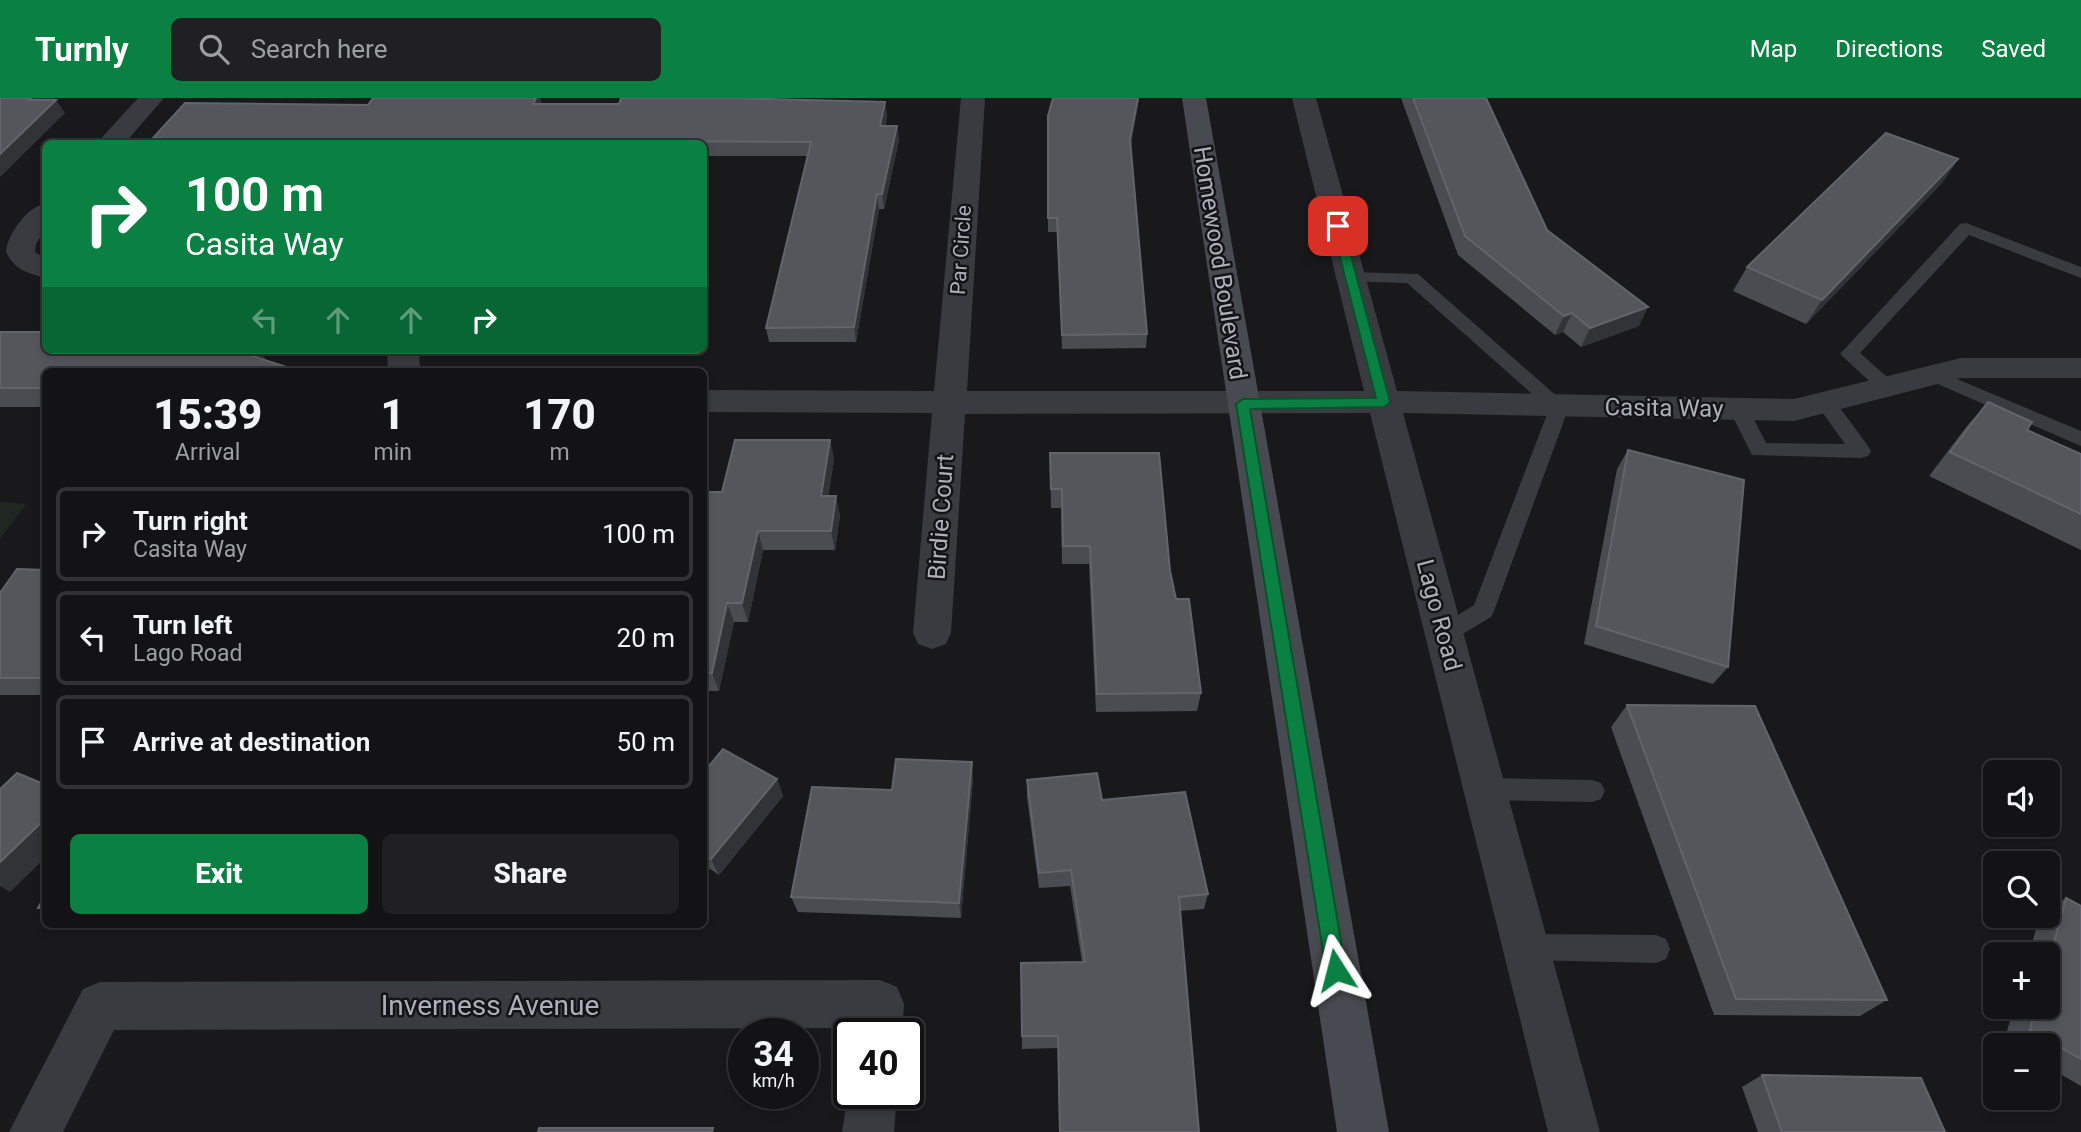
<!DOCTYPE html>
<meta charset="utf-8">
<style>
:root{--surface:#131315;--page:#202022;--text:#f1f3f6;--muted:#9d9ea0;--line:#323234;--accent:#0b8043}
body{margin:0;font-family:Roboto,sans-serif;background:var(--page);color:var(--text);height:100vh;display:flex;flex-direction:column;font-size:26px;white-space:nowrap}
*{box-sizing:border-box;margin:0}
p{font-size:23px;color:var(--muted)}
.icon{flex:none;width:38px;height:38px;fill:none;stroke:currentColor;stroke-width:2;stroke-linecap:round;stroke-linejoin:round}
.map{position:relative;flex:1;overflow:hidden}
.side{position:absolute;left:42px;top:270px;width:665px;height:560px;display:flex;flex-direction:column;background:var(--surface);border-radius:10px;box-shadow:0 4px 10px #0003,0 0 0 2px var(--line)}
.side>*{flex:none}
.hud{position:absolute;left:42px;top:42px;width:665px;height:214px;border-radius:10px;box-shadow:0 4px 10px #0003,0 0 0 2px var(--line);background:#0b8043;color:#fff;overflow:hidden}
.tools{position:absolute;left:1983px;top:662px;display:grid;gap:14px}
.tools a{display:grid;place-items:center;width:77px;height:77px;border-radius:10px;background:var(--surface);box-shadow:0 4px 10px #0003,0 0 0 2px var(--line);font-size:35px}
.speed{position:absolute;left:728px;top:920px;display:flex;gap:14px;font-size:35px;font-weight:700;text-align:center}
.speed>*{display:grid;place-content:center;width:91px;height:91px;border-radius:50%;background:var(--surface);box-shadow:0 4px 10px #0003,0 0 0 2px var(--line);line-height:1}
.speed small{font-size:18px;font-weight:400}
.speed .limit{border:4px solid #111;border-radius:10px;background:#fff;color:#111}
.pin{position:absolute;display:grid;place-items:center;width:60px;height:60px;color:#fff;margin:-30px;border-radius:14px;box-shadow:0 4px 10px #0006}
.me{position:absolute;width:77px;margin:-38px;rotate:351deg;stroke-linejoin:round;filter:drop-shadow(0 0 5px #0008)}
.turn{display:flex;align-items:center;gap:24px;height:147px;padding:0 28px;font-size:32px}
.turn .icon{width:91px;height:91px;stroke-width:2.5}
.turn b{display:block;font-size:49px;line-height:60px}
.lanes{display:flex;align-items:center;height:66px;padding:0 28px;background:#0003;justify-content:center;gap:35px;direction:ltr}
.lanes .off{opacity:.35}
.eta{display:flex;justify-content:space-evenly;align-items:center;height:119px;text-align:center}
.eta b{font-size:42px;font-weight:800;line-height:49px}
.button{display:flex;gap:14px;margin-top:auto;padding:14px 28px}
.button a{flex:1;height:80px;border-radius:10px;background:var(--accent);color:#fff;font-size:28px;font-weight:800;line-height:80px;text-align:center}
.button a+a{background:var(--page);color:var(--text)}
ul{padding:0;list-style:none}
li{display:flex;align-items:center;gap:21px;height:94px;margin:0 14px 10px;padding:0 14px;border:4px solid var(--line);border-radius:10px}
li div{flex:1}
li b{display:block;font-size:26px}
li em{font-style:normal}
header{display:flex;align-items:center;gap:42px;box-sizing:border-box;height:98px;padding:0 35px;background:var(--accent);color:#fff}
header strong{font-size:33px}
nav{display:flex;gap:38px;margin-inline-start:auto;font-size:24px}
.search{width:490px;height:63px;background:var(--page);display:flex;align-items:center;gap:18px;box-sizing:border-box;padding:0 24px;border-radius:10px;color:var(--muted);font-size:26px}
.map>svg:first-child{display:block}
</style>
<header>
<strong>Turnly</strong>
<div class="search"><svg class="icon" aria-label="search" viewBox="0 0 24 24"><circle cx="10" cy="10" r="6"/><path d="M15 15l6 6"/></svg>Search here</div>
<nav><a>Map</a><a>Directions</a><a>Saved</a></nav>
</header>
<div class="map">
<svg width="2081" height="1034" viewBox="0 0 2081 1034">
<rect width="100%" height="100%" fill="#19191c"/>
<path fill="#1f2720" d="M0,404l26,2 -26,35z"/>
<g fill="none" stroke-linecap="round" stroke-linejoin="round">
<g fill="#3a3b41" fill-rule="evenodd">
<path d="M1966,125l115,44v11l-112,-43 -109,118 37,33 -3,5h-14l-40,-37 120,-130z"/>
<path d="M1351,174l67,2 151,133 -75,204 -3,6 -47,28 -8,-2 -4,-7 4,-7 38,-24 75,-196 -142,-126 -62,-2 -3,-4z"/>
<path d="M1933,271l148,62v15l-155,-67 -3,-4 3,-4z"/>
<path d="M1825,297l7,2 36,49 3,5 -3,5 -7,2 -109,-3 -23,-46 3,-5h14l20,39 79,1 -30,-42 3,-5z"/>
<path d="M1484,680l108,2 9,3 4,8 -4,8 -9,3 -108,-2 -9,-3 -4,-8 4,-8z"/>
<path d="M1526,836l130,1 10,4 4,10 -4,10 -10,4 -130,-3 -10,-3 -4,-10 4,-10z"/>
</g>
<g fill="#3a3b41" fill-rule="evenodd">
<path d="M138,0h26l-40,46h-28z"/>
<path d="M961,0h24l-18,293h397l-72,-293h24l81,293 397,8 167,-41h120v20h-120l-167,43 -391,-8 197,719h-52l-178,-719 -405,1 -14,219 -5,11 -14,5 -14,-5 -5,-11 19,-220 -228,-1v-22l230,1z"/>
<path d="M46,105v25l-10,16 -1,8 11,7v19c-19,-5 -31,-8 -40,-26 2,-19 21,-45 40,-49z"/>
<path d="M387,252h32l1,21h-32z"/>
<path d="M880,882l17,7 7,17 -2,30h-50l1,-6 -739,2 -51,102h-54l74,-143 17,-7z"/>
<path d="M849,990v6h48l-3,38h-52z"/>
</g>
<path fill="#484a51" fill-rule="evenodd" d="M1182,0h24l183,1034h-52z"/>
</g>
<g fill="#4a4c51">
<path d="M373,0h167l2,6 343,-2 2,14 -2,10h12l2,14 -15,69h-5l-23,133h-87l-3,-14 41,-172h-103v-12h-548v-1l-3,-5 215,-33z"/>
<path d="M1053,0h86l-8,47 16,189 -1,14 -84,1 -5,-117h-9v-116z"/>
<path d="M1401,0h85l61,132 92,96 -58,21 -18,-15 -8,3 -97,-80z"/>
<path d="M1958,61l-16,24 -136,141 -73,-33 14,-24z"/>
<path d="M0,234l46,18h213l7,10 -220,11v36h-46z"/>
<path d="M1988,304l39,28 54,24v96l-152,-74 38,-50z"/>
<path d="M830,342l4,19 -6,37 12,19 -5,35h-72l-15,72h-14l-15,69h-15v-199h18z"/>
<path d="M1628,352l100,217 -15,17 -129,-40 33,-175z"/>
<path d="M1050,355l120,118 6,28 25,94 -4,18 -101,1 -7,-148h-27l-1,-56h-10z"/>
<path d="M46,472v125h-46v-102z"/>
<path d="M1627,607l260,295 -27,16 -146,-1 -103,-288z"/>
<path d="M704,674l73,7 6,17 -64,79 -15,-10z"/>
<path d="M973,681l-12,139 -163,-6 -7,-15 101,-107z"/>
<path d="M1027,682l75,20 106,94 -4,15 -24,2 19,221h-140l-1,-84 -36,1 -1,-86 61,-1 -12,-76 -31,2 -12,-91z"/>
<path d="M2066,800l15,8v180l-33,-19v-22h-40l-4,-3 10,-36h34v-52h-19l11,-39h8v-6z"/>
<path d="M1762,977l183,57h-187l-16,-45z"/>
</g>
<g fill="#323337">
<path d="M31,0h25l-18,15 -10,-13z"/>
<path d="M536,0h4l3,10 -10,-4z"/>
<path d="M1138,0h1l-9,54v-13z"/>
<path d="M56,2l9,13 -65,64v-23z"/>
<path d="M885,4l2,14 -6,24 -1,-14z"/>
<path d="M897,28l2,14 -15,69 -2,-15z"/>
<path d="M1958,61l-16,24 -136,141 16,-24z"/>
<path d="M877,96l2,15 -23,133 -2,-15z"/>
<path d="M1648,209l-9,19 -58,21 9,-19z"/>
<path d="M1572,215l-9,19 -8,3 9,-19z"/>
<path d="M243,252h16l7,10 -26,-8z"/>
<path d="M830,342l4,19 -8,57 -5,-20z"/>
<path d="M836,398l4,19 -5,35 -4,-19z"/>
<path d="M758,433l5,19 -15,72 -6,-19z"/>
<path d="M727,505l7,19 -15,69 -7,-18z"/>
<path d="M972,664l1,17 -12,139 -2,-15z"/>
<path d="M777,681l6,17 -64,79 -8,-16z"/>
<path d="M46,720v39l-36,35 -10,-6v-24z"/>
</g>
<g fill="#55565c" stroke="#62646b" stroke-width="2">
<path d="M0,0h31l-3,2h28l-56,54z"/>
<path d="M373,0h163l-3,6h86l2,-6h108l156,4 -5,24h17l-15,68h-5l-23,133 -88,1 45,-186 -313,-2 -2,4h-340l5,-6h-8l32,-35 183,2z"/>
<path d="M1053,0h85l-8,41 17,195 -85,1 -5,-117h-9v-102z"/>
<path d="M1413,0h73l61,132 101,77 -58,21 -18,-15 -8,3 -99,-80z"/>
<path d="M1886,35l72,26 -136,141 -75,-33z"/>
<path d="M46,232v20h197l-3,2 53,17 -3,2h-244v17h-46v-56h44z"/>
<path d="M1988,304l44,20 -5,8 54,24v60l-131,-62z"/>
<path d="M735,342h95l-9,56h15l-5,35h-73l-16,72h-15l-15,70h-8v-181h18z"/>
<path d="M1628,352l116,30 -16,187 -132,-41z"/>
<path d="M1050,355h109l11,118 6,28h13l12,94 -104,1 -7,-148h-27l-1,-57h-11z"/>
<path d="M17,471l29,1v108h-46v-85z"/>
<path d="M1627,607l128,1 132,294 -151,-1z"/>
<path d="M723,651l54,30 -66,80 -7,-4v-83z"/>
<path d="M896,661l76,3 -13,141 -168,-6 21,-110 80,3z"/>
<path d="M17,675l29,12v33l-46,44v-73z"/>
<path d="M1097,675l5,27 83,-8 23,102 -29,3 20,235h-139l-2,-96h-36l-1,-73 64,-1 -14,-92 -32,3 -12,-93z"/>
<path d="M46,796v14h-8z"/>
<path d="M2066,800l15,8v153l-51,-29 6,-24h12v-41z"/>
<path d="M1762,977l159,3 24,54h-163z"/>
<path d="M539,1030h174l-1,4h-174z"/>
</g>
<path fill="#0b8043" stroke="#07532c" stroke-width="2" d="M1333,125l10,3 47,176 -6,5 -134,2 96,561 -3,7 -7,3 -7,-3 -3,-7 -90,-566 7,-5 133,-1 -44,-172z"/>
<g text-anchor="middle" stroke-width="5" stroke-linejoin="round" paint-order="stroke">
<g font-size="21" fill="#acb0bb" stroke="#141417">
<text transform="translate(961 152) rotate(-86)" y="7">Par Circle</text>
</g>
<g font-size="24" fill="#acb0bb" stroke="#141417">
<text transform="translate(1220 165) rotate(81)" y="8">Homewood Boulevard</text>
<text transform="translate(1664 310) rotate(1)" y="8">Casita Way</text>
<text transform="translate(941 419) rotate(-86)" y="8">Birdie Court</text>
<text transform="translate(1439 517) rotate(75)" y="8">Lago Road</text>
</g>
<g font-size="28" fill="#acb0bb" stroke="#141417">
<text x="490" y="917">Inverness Avenue</text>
</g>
</g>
</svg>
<div class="tools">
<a><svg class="icon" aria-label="sound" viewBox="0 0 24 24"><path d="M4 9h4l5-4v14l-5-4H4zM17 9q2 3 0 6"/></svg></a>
<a><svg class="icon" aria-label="search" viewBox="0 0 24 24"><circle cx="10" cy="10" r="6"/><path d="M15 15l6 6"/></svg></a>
<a>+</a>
<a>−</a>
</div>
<div class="speed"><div>34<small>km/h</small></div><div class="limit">40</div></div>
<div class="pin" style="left:1338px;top:128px;background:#d93025"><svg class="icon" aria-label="arrive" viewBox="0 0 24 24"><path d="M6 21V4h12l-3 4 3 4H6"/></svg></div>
<svg class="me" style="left:1336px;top:872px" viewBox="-20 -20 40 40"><path d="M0-17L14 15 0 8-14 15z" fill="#0b8043" stroke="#fff" stroke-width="4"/></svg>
<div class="hud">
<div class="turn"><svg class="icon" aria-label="right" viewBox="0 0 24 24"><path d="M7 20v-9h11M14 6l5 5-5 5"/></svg><div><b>100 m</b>Casita Way</div></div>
<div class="lanes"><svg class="icon off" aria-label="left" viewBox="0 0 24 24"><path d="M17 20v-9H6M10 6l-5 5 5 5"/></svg><svg class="icon off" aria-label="ahead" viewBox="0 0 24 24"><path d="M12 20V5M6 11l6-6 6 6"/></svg><svg class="icon off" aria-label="ahead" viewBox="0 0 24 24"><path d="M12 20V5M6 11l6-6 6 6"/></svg><svg class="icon" aria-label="right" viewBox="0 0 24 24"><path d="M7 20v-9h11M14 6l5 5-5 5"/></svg></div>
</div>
<section class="side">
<div class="eta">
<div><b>15:39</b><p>Arrival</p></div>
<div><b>1</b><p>min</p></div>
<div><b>170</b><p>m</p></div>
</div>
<ul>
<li><svg class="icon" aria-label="right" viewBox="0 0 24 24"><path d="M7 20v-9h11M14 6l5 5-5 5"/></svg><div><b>Turn right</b><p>Casita Way</p></div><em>100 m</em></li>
<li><svg class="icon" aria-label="left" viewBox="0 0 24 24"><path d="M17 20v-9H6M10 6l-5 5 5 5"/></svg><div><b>Turn left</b><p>Lago Road</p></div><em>20 m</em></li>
<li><svg class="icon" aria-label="arrive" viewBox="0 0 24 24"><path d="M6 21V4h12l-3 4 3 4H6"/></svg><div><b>Arrive at destination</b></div><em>50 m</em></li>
</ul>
<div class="button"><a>Exit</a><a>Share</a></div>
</section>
</div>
